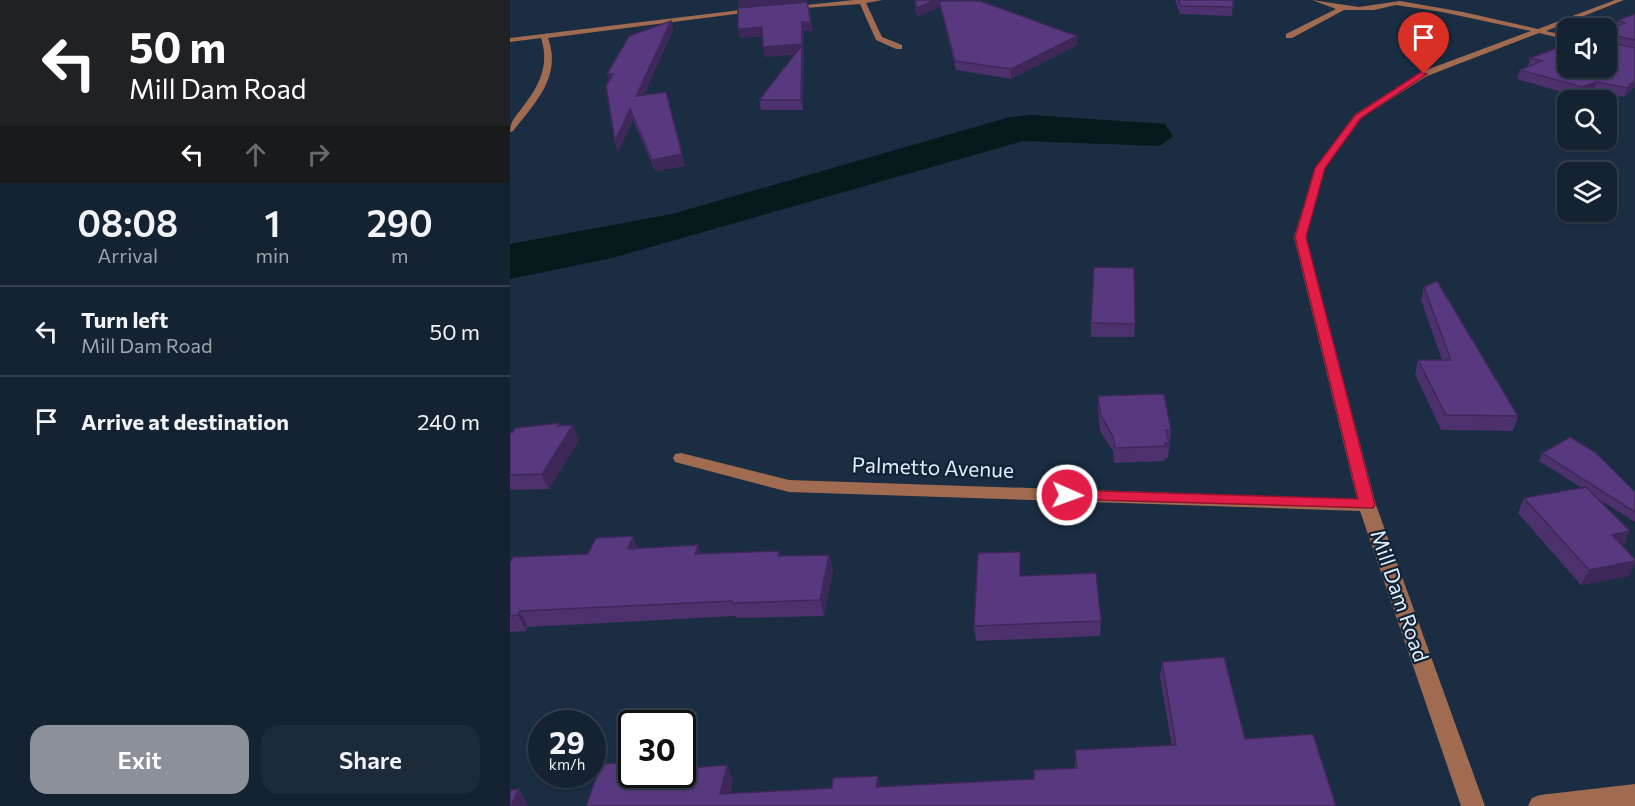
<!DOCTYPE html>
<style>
:root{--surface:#142232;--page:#1d2a3a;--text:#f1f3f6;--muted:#9da4ac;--line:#333f4d;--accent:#8c9099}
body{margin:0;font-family:Commissioner,sans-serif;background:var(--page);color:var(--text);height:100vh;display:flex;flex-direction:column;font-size:22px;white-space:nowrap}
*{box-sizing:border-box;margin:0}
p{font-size:20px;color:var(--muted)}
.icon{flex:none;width:33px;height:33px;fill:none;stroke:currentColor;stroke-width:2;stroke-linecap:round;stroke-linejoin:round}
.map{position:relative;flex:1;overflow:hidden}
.details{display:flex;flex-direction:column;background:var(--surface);width:510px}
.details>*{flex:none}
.top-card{background:#202124;color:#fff;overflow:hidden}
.controls{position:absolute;left:1047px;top:18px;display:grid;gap:12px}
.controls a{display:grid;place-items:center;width:60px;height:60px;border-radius:12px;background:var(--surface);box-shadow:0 2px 4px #0004,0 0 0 2px var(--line);font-size:30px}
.speed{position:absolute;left:18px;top:710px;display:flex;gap:12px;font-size:30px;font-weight:700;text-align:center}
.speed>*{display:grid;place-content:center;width:78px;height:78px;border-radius:50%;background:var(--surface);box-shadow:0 2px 4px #0004,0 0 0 2px var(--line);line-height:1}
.speed small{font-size:15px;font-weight:400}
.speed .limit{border:3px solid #111;border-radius:9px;background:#fff;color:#111}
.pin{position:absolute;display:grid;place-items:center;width:51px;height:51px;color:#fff;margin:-62px -26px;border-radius:50% 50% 50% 0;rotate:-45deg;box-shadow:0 0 6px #0007}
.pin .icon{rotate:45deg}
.me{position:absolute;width:66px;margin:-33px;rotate:92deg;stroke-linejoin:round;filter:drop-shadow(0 0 4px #0008)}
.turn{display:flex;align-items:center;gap:21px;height:126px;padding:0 30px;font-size:27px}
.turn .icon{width:78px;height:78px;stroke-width:2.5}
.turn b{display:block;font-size:42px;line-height:51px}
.lanes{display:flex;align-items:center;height:57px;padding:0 30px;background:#0003;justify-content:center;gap:30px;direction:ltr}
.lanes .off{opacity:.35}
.eta{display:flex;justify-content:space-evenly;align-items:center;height:102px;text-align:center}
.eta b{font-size:36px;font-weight:600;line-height:42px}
.action{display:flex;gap:12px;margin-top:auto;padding:12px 30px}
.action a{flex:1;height:69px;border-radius:18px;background:var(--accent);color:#fff;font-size:24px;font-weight:600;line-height:69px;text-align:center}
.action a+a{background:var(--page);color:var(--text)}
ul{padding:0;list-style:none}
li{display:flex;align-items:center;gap:18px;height:90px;padding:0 30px;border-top:2px solid var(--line)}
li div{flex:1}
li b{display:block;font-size:22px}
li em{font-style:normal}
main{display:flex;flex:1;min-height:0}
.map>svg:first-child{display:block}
</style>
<main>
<section class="details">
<div class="top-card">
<div class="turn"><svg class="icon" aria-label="left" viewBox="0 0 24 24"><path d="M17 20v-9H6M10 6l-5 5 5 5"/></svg><div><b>50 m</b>Mill Dam Road</div></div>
<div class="lanes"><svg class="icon" aria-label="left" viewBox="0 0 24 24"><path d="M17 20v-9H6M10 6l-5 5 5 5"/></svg><svg class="icon off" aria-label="ahead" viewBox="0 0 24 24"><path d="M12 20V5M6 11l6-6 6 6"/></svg><svg class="icon off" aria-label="right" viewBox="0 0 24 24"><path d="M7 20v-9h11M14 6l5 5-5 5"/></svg></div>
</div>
<div class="eta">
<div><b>08:08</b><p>Arrival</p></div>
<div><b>1</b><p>min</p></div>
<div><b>290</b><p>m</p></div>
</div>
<ul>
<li><svg class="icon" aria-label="left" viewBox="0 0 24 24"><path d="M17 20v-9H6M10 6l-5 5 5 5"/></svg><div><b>Turn left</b><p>Mill Dam Road</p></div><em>50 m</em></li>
<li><svg class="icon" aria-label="arrive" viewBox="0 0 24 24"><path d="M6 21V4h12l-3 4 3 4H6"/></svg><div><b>Arrive at destination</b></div><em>240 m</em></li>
</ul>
<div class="action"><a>Exit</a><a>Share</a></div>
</section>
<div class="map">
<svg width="1125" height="806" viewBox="0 0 1125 806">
<rect width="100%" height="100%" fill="#1a2d42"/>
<path fill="#08191b" d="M522,115l133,9 8,12 -13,10 -137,-5 -411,117 -102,21v-35l162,-30 338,-97z"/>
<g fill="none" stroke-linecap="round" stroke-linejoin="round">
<g fill="#a06b50" fill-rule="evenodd">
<path d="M344,0h29l-17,3 16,34 20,8v4h-6l-20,-9 -16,-36 -70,5 -3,-2z"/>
<path d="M802,0l47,7 41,-6 63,11 75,17 77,-29h9l-78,31 22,5v4l-29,-7 -112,43 -66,42 -36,50 -19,69 70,268 109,301h-24l-101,-295 -571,-19 -114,-30 -2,-4 2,-4 6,-1 108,27 568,19 -63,-262 21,-69 40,-54 66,-42 110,-41 -89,-19 -46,-7 -22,5h-30l-52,28h-6v-4l50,-25z"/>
<path d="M247,8l2,3 -211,27c14,38 -12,64 -35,93l-3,1c0,-11 6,-16 12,-24 17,-22 28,-42 19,-70l-31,4v-4z"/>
<path d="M1125,784v22h-107l4,-8 8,-3z"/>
</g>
</g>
<g fill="#4c316d">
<path d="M228,0h69l6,31h-9l-1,79h-42l-2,-10 36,-46 -30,3 -3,-21 -22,2 -2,-9 1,-21z"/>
<path d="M404,0h41l-3,1 125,35v9l-66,34 -55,-9 -16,-63 -23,10z"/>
<path d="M665,0h58l-1,16 -52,-2z"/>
<path d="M1125,14v73l-11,10 -30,-6 -15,6 -62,-18 3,-9 8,-3 2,-9 85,-31 3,-7z"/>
<path d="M161,21l2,9 -29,65 41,71 -30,5 -22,-51 -15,32 -3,-11 -6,-61 -2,-6z"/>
<path d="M914,287l94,129 -5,15 -72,-1 -26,-56 3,-14h24l-21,-60z"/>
<path d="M581,323l44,1 -1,13h-43z"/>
<path d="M588,396l73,34 -3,28h-3v3l-51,2 -1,-12 -13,-20 -2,-21z"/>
<path d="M51,426l18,14 -30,49 -39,1v-57z"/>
<path d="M1032,453l93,39v30l-38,-24 26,48 6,30 -48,9 -63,-72 6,-15 58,-10 -43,-27z"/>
<path d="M188,545l2,9 79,-3 1,5 49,-1 4,15 -9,46 -87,2 -1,-2 -208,11 -2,4 -16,1v-69l128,-15z"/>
<path d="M511,576l80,45 -1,15 -124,5 -2,-15z"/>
<path d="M652,662l83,77 91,67h-750l105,-48 3,9 39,13 -3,14 304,-15 41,-11v-18l97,-4 -12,-69z"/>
</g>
<g fill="#3e2859">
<path d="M228,0h69v2l-68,6z"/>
<path d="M425,0h20l-14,6 -2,-5 1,6 -23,10v-9z"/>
<path d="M161,21l2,9 -34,77 -3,-11z"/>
<path d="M292,22h9l2,9h-9l-1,79 -2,-10 1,-46 -37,3 -2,-10z"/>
<path d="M252,27l1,9 -23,2 -2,-9z"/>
<path d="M567,36v9l-66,34v-10z"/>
<path d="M97,74h6l-3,10z"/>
<path d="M1125,80v7l-11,10 3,-9z"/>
<path d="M1087,82l-3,9 -15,6 3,-10z"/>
<path d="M120,109l3,11 -15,32 -3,-11z"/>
<path d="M172,154l3,12 -30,5 -3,-11z"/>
<path d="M50,423l5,14 8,-12 6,15 -30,49 -7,-15z"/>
<path d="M1120,531l-7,16 -11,-12z"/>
<path d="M123,536l6,15 -11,-2z"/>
<path d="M188,545l5,16 -8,-7z"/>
<path d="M319,555l4,15 -9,46 -4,-16z"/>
<path d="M1125,561v3l-6,12 -48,9 8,-15z"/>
<path d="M10,611l8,16 -2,4 -8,-16z"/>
<path d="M181,758l6,16 -8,-6z"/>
<path d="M217,765l6,15 -6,26 -7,-12z"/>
<path d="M368,776l3,15 -5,-4z"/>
<path d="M9,789l9,16v1h-17z"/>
</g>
<g fill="#58397f" stroke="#3e2859" stroke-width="1.5">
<path d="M405,0h20l-18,8z"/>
<path d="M668,0h55v7l-52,-1z"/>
<path d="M429,1h41l97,35 -66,33 -56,-8z"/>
<path d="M297,2l4,20h-9v22l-39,3 -1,-20 -24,2v-21z"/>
<path d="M1125,14v26l-26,-6 -2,2 1,6 27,6v32l-8,8 -30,-6 -15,5 -62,-17 22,-9 -12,-3 38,-14v24h38v-38l19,-7 -7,-3z"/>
<path d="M161,21l-35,75 30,-4 16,62 -30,6 -22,-51 -15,32 -9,-55 7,-12h-6l22,-38z"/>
<path d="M292,45l-1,55h-42z"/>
<path d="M584,267l40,1 1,56 -44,-1z"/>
<path d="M927,281l81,135 -72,-1 -28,-55h33l-27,-73z"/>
<path d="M654,394l7,36h-5l3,13h-4l1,3 -51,2 -2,-12 -12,-20 -3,-20z"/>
<path d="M50,423l-2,3 15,-1 -31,49 -32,1v-42h2l3,-5z"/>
<path d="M1060,437l25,15 40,40v20l-93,-59z"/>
<path d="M1076,487l44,44 -18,4 23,24v2l-46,9 -65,-72z"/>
<path d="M123,536l-5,13 70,-4 -3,9 84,-3 -1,5 51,-1 -9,45 -88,3v-2l-212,10 -2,4 -8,1v-53l3,-6 75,-3 8,-16z"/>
<path d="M510,552v24l76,-3 5,48 -127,5 4,-73z"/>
<path d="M714,657l21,82 68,-5 23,72h-750l15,-42 31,-2v12h50v-15l9,-1 -2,10 38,-3 -7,29 112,-6 1,-10 45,-2 -2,11 158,-8v-9l43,-2 -2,-18 101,-5 -14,-83z"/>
<path d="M9,789l-8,17h-1v-16z"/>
</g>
<path fill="#e11d48" stroke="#92132f" stroke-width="1.5" d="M911,72l6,2 -66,44 -36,50 -19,69 69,268 -2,3 -312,-9 -2,-4 8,-5 291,9 -63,-262 20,-69 40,-53z"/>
<g text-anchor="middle" stroke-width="4.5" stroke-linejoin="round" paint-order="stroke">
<g font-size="21" fill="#e3effd" stroke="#102337">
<text transform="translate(423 468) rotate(2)" y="7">Palmetto Avenue</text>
<text transform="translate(889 596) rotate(71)" y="7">Mill Dam Road</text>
</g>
</g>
</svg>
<div class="controls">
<a><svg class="icon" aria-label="sound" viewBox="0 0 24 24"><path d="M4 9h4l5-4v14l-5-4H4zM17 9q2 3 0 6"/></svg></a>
<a><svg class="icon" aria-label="search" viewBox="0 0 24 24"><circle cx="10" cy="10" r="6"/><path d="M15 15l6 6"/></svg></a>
<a><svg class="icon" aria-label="layers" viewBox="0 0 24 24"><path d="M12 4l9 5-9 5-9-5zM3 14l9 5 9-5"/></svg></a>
</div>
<div class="speed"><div>29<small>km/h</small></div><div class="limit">30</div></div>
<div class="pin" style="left:914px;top:74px;background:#d93025"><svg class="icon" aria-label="arrive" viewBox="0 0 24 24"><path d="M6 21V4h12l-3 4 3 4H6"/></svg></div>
<svg class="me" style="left:557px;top:495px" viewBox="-20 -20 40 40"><circle r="17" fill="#e11d48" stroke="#fff" stroke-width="3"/><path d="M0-11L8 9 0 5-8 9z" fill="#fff"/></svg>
</div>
</main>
